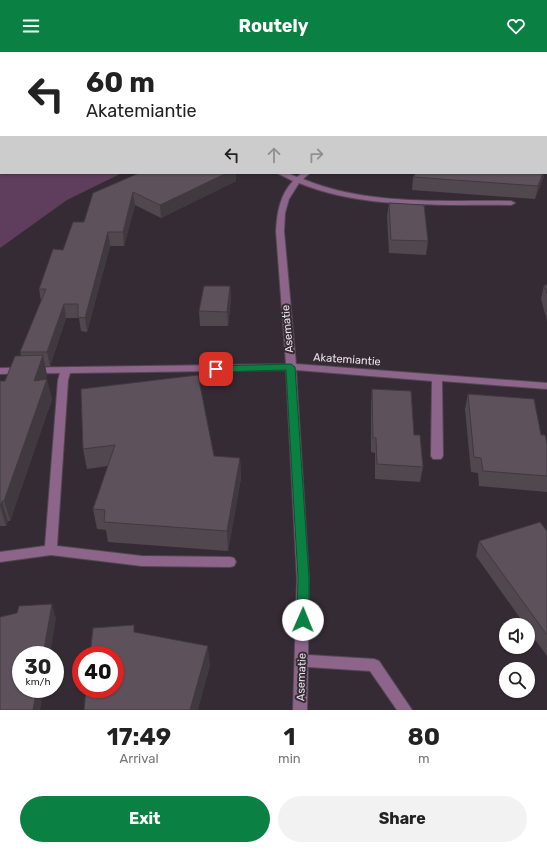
<!DOCTYPE html>
<style>
:root{--surface:#fff;--page:#f2f2f2;--text:#222;--muted:#767676;--accent:#0b8043}
body{margin:0;font-family:Rubik,sans-serif;background:var(--page);color:var(--text);height:100vh;display:flex;flex-direction:column;font-size:15px;white-space:nowrap}
*{box-sizing:border-box;margin:0}
p{font-size:13px;color:var(--muted)}
.icon{flex:none;width:22px;height:22px;fill:none;stroke:currentColor;stroke-width:2;stroke-linecap:round;stroke-linejoin:round}
.map{position:relative;height:658px;overflow:hidden}
.details{display:flex;flex-direction:column;background:var(--surface);flex:1}
.details>*{flex:none}
.hud{position:absolute;left:0px;top:0px;width:547px;height:122px;box-shadow:0 1px 3px #0004;background:#fff;color:var(--text);overflow:hidden}
.fabs{position:absolute;left:499px;top:566px;display:grid;gap:8px}
.fabs a{display:grid;place-items:center;width:36px;height:36px;border-radius:50%;background:var(--surface);box-shadow:0 1px 3px #0004;font-size:20px}
.speed{position:absolute;left:12px;top:594px;display:flex;gap:8px;font-size:20px;font-weight:700;text-align:center}
.speed>*{display:grid;place-content:center;width:52px;height:52px;border-radius:50%;background:var(--surface);box-shadow:0 1px 3px #0004;line-height:1}
.speed small{font-size:10px;font-weight:400}
.speed .limit{border:6px solid #d22;background:#fff;color:#111}
.pin{position:absolute;display:grid;place-items:center;width:34px;height:34px;color:#fff;margin:-17px;border-radius:8px;box-shadow:0 2px 6px #0006}
.me{position:absolute;width:44px;margin:-22px;rotate:1deg;stroke-linejoin:round;filter:drop-shadow(0 0 3px #0008)}
.turn{display:flex;align-items:center;gap:14px;height:84px;padding:0 20px;font-size:18px}
.turn .icon{width:52px;height:52px;stroke-width:2.5}
.turn b{display:block;font-size:28px;line-height:34px}
.lanes{display:flex;align-items:center;height:38px;padding:0 20px;background:#0003;justify-content:center;gap:20px;direction:ltr}
.lanes .off{opacity:.35}
.eta{display:flex;justify-content:space-evenly;align-items:center;height:68px;text-align:center}
.eta b{font-size:24px;font-weight:700;line-height:28px}
.action{display:flex;gap:8px;margin-top:auto;padding:8px 20px}
.action a{flex:1;height:46px;border-radius:24px;background:var(--accent);color:#fff;font-size:16px;font-weight:700;line-height:46px;text-align:center}
.action a+a{background:var(--page);color:var(--text)}
header{display:flex;justify-content:space-between;align-items:center;height:52px;padding:0 20px;background:var(--accent);color:#fff;font-size:18px;font-weight:700}
.map>svg:first-child{display:block}
</style>
<header><svg class="icon" aria-label="menu" viewBox="0 0 24 24"><path d="M4 6h16M4 12h16M4 18h16"/></svg>Routely<svg class="icon" aria-label="heart" viewBox="0 0 24 24"><path d="M12 20l-8-8c-3-5 5-10 8-4 3-6 11-1 8 4z"/></svg></header>
<div class="map">
<svg width="547" height="658" viewBox="0 0 547 658">
<rect width="100%" height="100%" fill="#352b34"/>
<path fill="#5f3d5d" d="M0,0l81,1h-80v120h121l-55,27 -67,48z"/>
<g fill="none" stroke-linecap="round" stroke-linejoin="round">
<g stroke="#524851" stroke-width="2">
<g id="minor">
<rect x="93" y="0" width="6" height="1"/>
<rect x="462" y="0" width="6" height="1"/>
<path d="M277,121h10l10,4 5,-4h8l-7,6c64,27 140,21 208,22l4,2 -4,2c-69,-1 -146,5 -212,-22l-10,16 -4,14 -1,18 12,133 251,19v6l-105,-8 1,75 -2,3h-8l-2,-3 1,-75 -136,-11 13,209 -1,76 66,4 5,2 33,49h-15l-27,-39 -62,-4 -1,43h-14l4,-131 -11,-209 -216,3 -2,7 -11,166 85,10 88,1 4,1 2,4 -2,4 -4,1 -88,-1 -91,-11 -51,7v-10l45,-6 13,-166 2,-7 -60,1v-6l286,-4 -10,-133c1,-19 4,-36 17,-50z"/>
</g>
</g>
<use href="#minor" fill="#8d658b" fill-rule="evenodd"/>
</g>
<g fill="#50474f">
<path d="M131,0h56l1,1h-57z"/>
<path d="M516,0h31l-1,1h-30z"/>
<path d="M545,121l-10,26 -123,-9 1,-13z"/>
<path d="M236,129l-75,37 -26,-13 -11,41h-14l-23,86 -6,-1 -2,-13h-13l-16,48h-5l2,9 -1,4 6,20 -42,122h-2l-2,5h-6v-145h5l16,-26 -1,-3 21,-51 -2,-12 24,-39 21,-28 9,-29z"/>
<path d="M389,151l39,38 -2,14 -37,-2 -2,-37z"/>
<path d="M544,233h3v36l-6,-22z"/>
<path d="M230,234l1,14 -3,26h-28l-1,-15z"/>
<path d="M81,337l133,67 26,2 1,20 -13,73 -120,-9 -2,-12 -9,-1 -4,-20 15,-43 -21,3 -4,-20z"/>
<path d="M372,337l42,46 9,32 -3,15 -45,-3v-26l-4,-1v-48z"/>
<path d="M468,342l73,41 6,9v48l-68,-6 -1,-13 -7,-1 -6,-63z"/>
<path d="M547,479v125l-19,-26v-5h-3l-49,-69 3,-15z"/>
</g>
<g fill="#413940">
<path d="M0,74h1v16l-1,1z"/>
<path d="M227,121h9v8l-75,37 -1,-13z"/>
<path d="M543,121h2l-10,26 3,-13z"/>
<path d="M133,140l2,13 -11,41 -1,-14z"/>
<path d="M108,180l2,14 -23,86 -2,-14z"/>
<path d="M230,234l1,14 -3,26 -1,-14z"/>
<path d="M64,252l2,14 -16,48 -3,-14z"/>
<path d="M43,303l4,20 -8,26 -5,-20z"/>
<path d="M47,327l5,20 -42,122 -6,-20z"/>
<path d="M240,406l1,20 -13,73 -1,-20z"/>
<path d="M2,449l6,20 -2,5 -6,-20z"/>
<path d="M52,552l4,15 -6,36h-7z"/>
<path d="M208,594l2,20 -12,44h-8z"/>
<path d="M37,637h7l-4,21h-7z"/>
</g>
<g fill="#5d525c" stroke="#413940">
<path d="M140,0h47l1,1h-47z"/>
<path d="M525,0h22v110l-1,3v-112h-20z"/>
<rect x="0" y="33" width="1" height="41"/>
<path d="M139,121h88l-67,32 -27,-13 -10,40h-15l-23,86 -7,-1v-13h-14l-17,48h-27l26,-63h-7l14,-40 10,1 10,-28h11l9,-29z"/>
<path d="M416,121h127l-5,13 -125,-9z"/>
<path d="M389,151l35,2 4,36 -37,-1z"/>
<path d="M544,233h3v9z"/>
<path d="M204,234h26l-3,26 -28,-1z"/>
<path d="M43,303l-9,26 13,-2 -43,122h-2l-2,5v-125h5l10,-25z"/>
<path d="M198,323l16,81 26,2 -13,73 -123,-9 1,-12 -12,-1 22,-64 -32,4 -2,-60z"/>
<path d="M372,337l39,2 3,44h6l3,32 -46,-3 -1,-26h-3z"/>
<path d="M468,342l66,5 7,36h4l2,9v32l-64,-5 -2,-13 -7,-1z"/>
<path d="M540,470l7,9v104l-68,-94z"/>
<path d="M52,552l-9,51h-22v34h16l-4,21h-33v-93l17,-4 2,-7z"/>
<path d="M134,573v7l74,14 -18,64h-106l2,-21h29v-34h-25l3,-27z"/>
</g>
<path fill="#0b8043" stroke="#07532c" d="M291,312l4,3 14,211v42l-2,3 -4,2 -4,-2 -2,-3 1,-42 -12,-208 -70,2 -5,-3 5,-3z"/>
<g text-anchor="middle" stroke-width="4" stroke-linejoin="round" paint-order="stroke">
<g font-size="11" fill="#e8e1e7" stroke="#352b34">
<text transform="translate(287 277) rotate(-95)" y="4">Asematie</text>
<text transform="translate(347 307) rotate(4)" y="4">Akatemiantie</text>
<text transform="translate(301 625) rotate(-88)" y="4">Asematie</text>
</g>
</g>
</svg>
<div class="fabs">
<a><svg class="icon" aria-label="sound" viewBox="0 0 24 24"><path d="M4 9h4l5-4v14l-5-4H4zM17 9q2 3 0 6"/></svg></a>
<a><svg class="icon" aria-label="search" viewBox="0 0 24 24"><circle cx="10" cy="10" r="6"/><path d="M15 15l6 6"/></svg></a>
</div>
<div class="speed"><div>30<small>km/h</small></div><div class="limit">40</div></div>
<div class="pin" style="left:216px;top:317px;background:#d93025"><svg class="icon" aria-label="arrive" viewBox="0 0 24 24"><path d="M6 21V4h12l-3 4 3 4H6"/></svg></div>
<svg class="me" style="left:303px;top:568px" viewBox="-20 -20 40 40"><circle r="19" fill="#fff"/><path d="M0-13L10 11 0 6-10 11z" fill="#0b8043"/></svg>
<div class="hud">
<div class="turn"><svg class="icon" aria-label="left" viewBox="0 0 24 24"><path d="M17 20v-9H6M10 6l-5 5 5 5"/></svg><div><b>60 m</b>Akatemiantie</div></div>
<div class="lanes"><svg class="icon" aria-label="left" viewBox="0 0 24 24"><path d="M17 20v-9H6M10 6l-5 5 5 5"/></svg><svg class="icon off" aria-label="ahead" viewBox="0 0 24 24"><path d="M12 20V5M6 11l6-6 6 6"/></svg><svg class="icon off" aria-label="right" viewBox="0 0 24 24"><path d="M7 20v-9h11M14 6l5 5-5 5"/></svg></div>
</div>
</div>
<section class="details">
<div class="eta">
<div><b>17:49</b><p>Arrival</p></div>
<div><b>1</b><p>min</p></div>
<div><b>80</b><p>m</p></div>
</div>
<div class="action"><a>Exit</a><a>Share</a></div>
</section>
